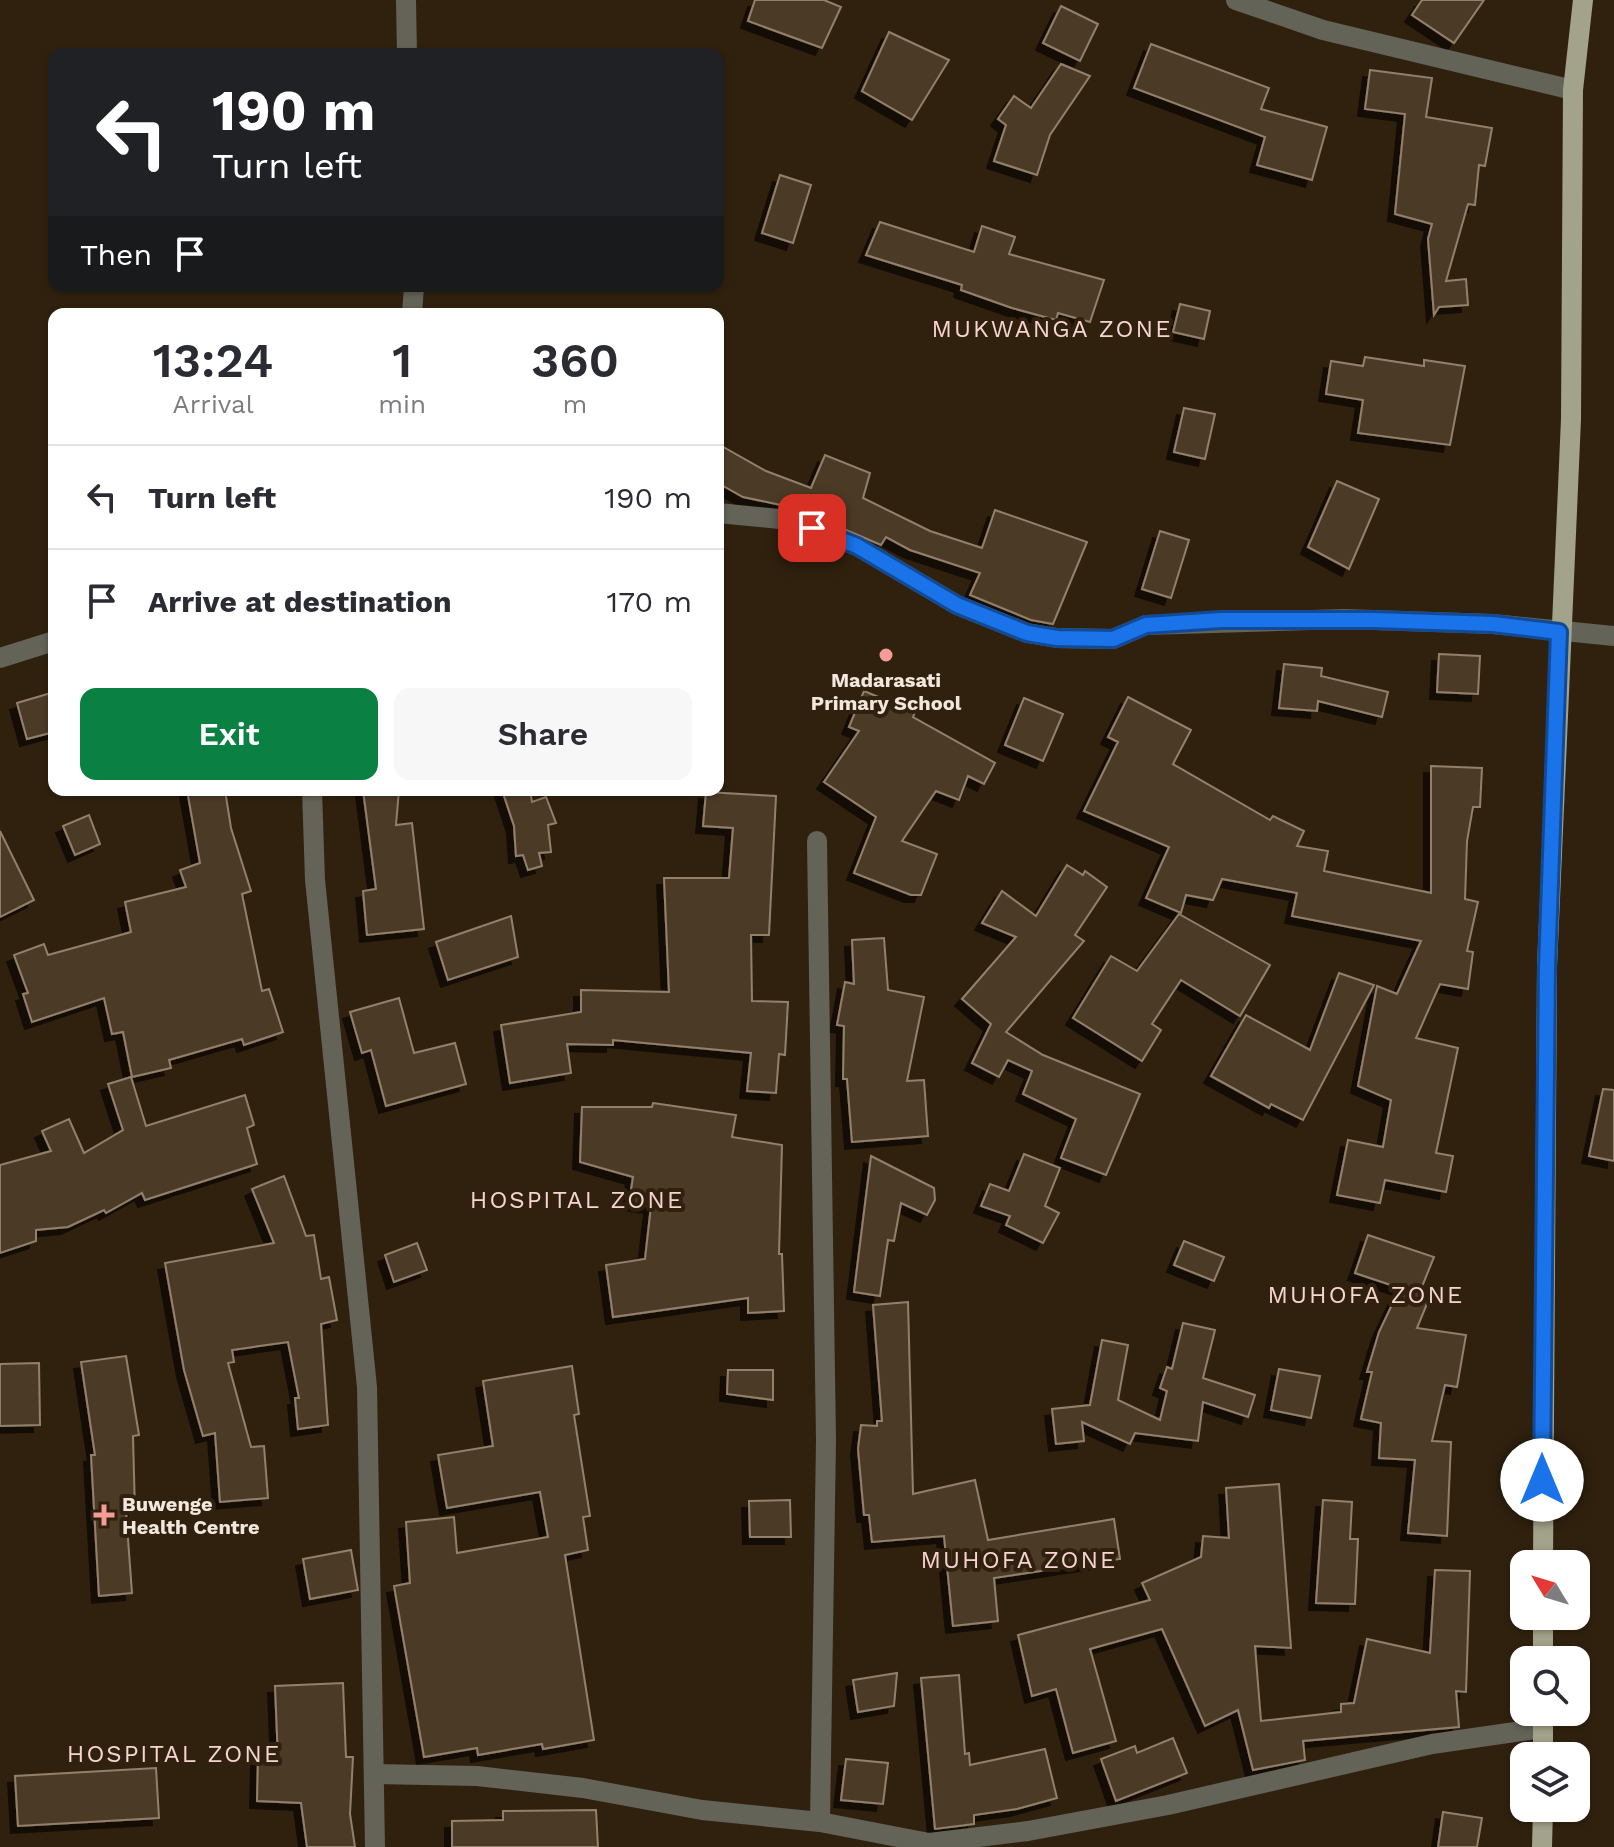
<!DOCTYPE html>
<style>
:root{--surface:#fff;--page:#f7f7f7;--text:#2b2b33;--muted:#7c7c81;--line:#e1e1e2;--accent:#0b8043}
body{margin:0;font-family:"Work Sans",sans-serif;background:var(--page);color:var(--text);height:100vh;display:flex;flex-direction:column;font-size:30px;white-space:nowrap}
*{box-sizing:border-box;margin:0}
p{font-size:26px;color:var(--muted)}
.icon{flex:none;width:44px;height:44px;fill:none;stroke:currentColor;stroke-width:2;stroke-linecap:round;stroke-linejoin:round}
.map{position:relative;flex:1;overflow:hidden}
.details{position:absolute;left:48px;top:308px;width:676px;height:488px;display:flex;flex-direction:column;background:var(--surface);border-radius:16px;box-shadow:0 2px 6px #0004}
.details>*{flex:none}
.top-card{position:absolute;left:48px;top:48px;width:676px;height:244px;border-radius:16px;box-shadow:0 2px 6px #0004;background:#202124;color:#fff;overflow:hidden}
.needle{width:52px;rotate:308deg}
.tools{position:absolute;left:1510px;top:1550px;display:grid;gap:16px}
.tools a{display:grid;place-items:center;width:80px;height:80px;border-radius:16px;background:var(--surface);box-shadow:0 2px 6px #0004;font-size:40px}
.pin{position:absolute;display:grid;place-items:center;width:68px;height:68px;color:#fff;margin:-34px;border-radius:16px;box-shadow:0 4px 12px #0006}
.me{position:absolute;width:88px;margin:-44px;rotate:0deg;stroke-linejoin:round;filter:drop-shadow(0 0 6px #0008)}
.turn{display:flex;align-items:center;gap:28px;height:168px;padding:0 32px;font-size:36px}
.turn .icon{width:104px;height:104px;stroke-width:2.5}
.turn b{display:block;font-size:56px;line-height:68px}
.then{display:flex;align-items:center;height:76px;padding:0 32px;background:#0003;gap:16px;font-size:30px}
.eta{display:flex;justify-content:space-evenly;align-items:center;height:136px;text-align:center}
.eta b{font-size:48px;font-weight:600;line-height:56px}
.primary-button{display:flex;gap:16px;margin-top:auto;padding:16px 32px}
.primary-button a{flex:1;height:92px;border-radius:16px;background:var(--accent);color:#fff;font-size:32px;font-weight:600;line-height:92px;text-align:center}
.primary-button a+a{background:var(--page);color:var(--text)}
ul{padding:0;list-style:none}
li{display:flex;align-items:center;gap:24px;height:104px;padding:0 32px;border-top:2px solid var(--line)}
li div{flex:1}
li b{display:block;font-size:30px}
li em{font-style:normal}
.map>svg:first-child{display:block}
</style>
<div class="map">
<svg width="1614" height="1847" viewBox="0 0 1614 1847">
<defs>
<filter id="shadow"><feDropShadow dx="-7" dy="7" stdDeviation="0" flood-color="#0009"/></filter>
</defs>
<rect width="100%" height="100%" fill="#30210e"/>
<g fill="#4c3b28" stroke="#93806b" stroke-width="2" filter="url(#shadow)">
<path d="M755,0h69l17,7 -19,41 -74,-27z"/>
<path d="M1422,0h62l-30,43 -42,-28z"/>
<path d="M1061,6l37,18 -18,37 -37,-18z"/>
<path d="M889,32l60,28 -37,60 -50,-29z"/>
<path d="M1151,44l118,44 -8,21 66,18 -15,53 -55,-15 8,-28 -131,-49z"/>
<path d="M1061,64l29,12 -40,59 -13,40 -43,-14 12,-36 -8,-6 16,-23 17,12z"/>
<path d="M1370,70l62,8 -6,39 66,11 -7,38 -6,-1 -4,40 -7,-1 -22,77 20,-2 2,26 -29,2 -5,8 -6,-76 4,-15 -37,-10 10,-100 -40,-5z"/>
<path d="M780,175l31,10 -18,58 -31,-10z"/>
<path d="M880,222l94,30 8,-26 33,11 -6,17 95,26 -14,42 -32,-9 -2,7 -44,-12 -51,-18 1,-5 -96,-30z"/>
<path d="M1180,304l30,7 -6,28 -31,-7z"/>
<path d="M1365,357l59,9v-6l41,6 -15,79 -92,-12 5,-33 -37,-6 5,-33 32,5z"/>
<path d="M1184,408l31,6 -10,45 -31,-7z"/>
<path d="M718,444l48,27 45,17 14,-33 45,18 -7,25 67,33 52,17 13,-38 92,32 -34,82 -22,-4 -61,-25 10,-22 -70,-23 -24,-13 -5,8 -86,-37 -52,-11 -25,-14z"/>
<path d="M1337,481l42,18 -30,70 -41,-22z"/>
<path d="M1160,531l29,9 -18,58 -29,-9z"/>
<path d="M1439,654l41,2 -2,38 -41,-2z"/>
<path d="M1284,664l38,4 -1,8 67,16 -6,25 -64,-16 -1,10 -38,-3z"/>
<path d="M864,691l51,21 -2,5 82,46 -11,21 -16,-8 -9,24 -23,-9 -34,50 35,13 -16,41h-10l-57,-22 22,-56 -52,-35 35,-51 -10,-4z"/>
<path d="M54,692v40l-27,7 -10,-36z"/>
<path d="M1128,697l63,33 -18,34 97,56 3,-4 31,15 -7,15 31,5 -4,20 107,22v-127l51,2 -2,39h-7l-6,34 -2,58 13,3 -11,49 6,1 -5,37 -28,-5 -24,54 42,10 -22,105 17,3 -7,36 -61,-12 -5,23 -43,-8 11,-55 35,7 8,-47 -33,-14 19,-100 20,8 24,-53 -129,-25 5,-23 -75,-14 -9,21 -27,-5 -5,18 -35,-15 23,-51 -85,-36 34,-69 -10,-5z"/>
<path d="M1024,698l39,16 -20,47 -38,-16z"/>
<path d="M187,790h38l6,38 20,63 -9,3 20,97 7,-2 14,43 -39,13 -2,-6 -73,21 2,8 -39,9 -9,-45 -11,2 -8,-36 -72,24 -9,-28 5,-1 -14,-38 30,-11 4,11 83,-23 -6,-30 61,-15 -6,-17 20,-7z"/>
<path d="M363,790h36l-3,35 16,-2 12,106 -57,6 -4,-44 13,-2z"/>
<path d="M502,790h28l2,12 14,-5 10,26 -8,2 3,27 -12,1 3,13 -14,4 -5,-15 -7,1 -2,-30z"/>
<path d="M706,792l70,4 -7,139h-18l1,66 36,1 -3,53 -6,-1 -3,39 -29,-2 4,-38 -138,-13v5l-46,-1 4,29 -61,10 -9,-58 80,-13v-22l88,2 -5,-114h65l4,-50 -30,-2z"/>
<path d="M89,815l11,29 -25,11 -12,-29z"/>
<path d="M0,831l34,69 -34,17z"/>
<path d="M1067,865l16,10 2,-4 22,16 -32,48 9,6 -78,91 37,23 97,39 -34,81 -45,-17 15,-39 -53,-25 9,-23 -24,-11 -9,17 -27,-14 19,-39 -29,-25 54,-62 -34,-14 20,-32 34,25z"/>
<path d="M1179,914l91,51 -30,51 -59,-36 -29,44 9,6 -19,31 -69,-43 38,-62 26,15z"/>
<path d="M511,916l7,41 -70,23 -12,-38z"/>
<path d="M884,938l4,52 36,7 -17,84 17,-1 4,56 -76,6 -5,-63h-4l1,-53 -7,-1 8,-43 9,2 -2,-44z"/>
<path d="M1339,973l35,12 -71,135 -32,-16 -2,4 -58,-32 35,-61 64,35z"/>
<path d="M399,998l15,55 41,-10 11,41 -80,22 -15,-56 -9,3 -12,-41z"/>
<path d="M131,1077l15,49 99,-31 9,30 -7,3 10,36 -112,36 -3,-7 -36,20 -2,-3 -36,17 -32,3v11l-36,12v-88l51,-14 -9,-20 27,-12 15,34 39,-23 -15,-46z"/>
<path d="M1603,1089l11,1v71l-25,-5z"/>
<path d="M653,1103l83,12 -4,22 50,8 -3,109h3l2,57 -36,2v-15l-135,19 -7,-52 39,-6 6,-53 -22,-3 4,-26 -53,-15 2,-55h70z"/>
<path d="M1024,1154l36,14 -15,38 14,7 -16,30 -37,-18 4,-9 -29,-10 9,-22 19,7z"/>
<path d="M871,1156l63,32 1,12 -8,15 -26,-12 -7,38 -6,-1 -8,56 -26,-4z"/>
<path d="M284,1176l22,60 8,-1 7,44 8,-2 8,43 -16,4 7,101 -30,4 -3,-31h4l-11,-56 -56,8 2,12 -6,1 23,84 13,-1 4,52 -48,4 -5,-69 -12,3 -19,-66 -19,-107 109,-20 -22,-54z"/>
<path d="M1368,1235l66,22 -15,37 10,5 -12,29 49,7 -9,52 -12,-2 -13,56 19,1 -4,94 -39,-3 7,-73 -36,-2 2,-35 -20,-4 11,-47h-5l12,-40 21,-44 -45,-15z"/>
<path d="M1184,1241l40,16 -10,24 -40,-16z"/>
<path d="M417,1243l10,27 -33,12 -9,-27z"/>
<path d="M908,1302l5,192 62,-14 13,60 126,-21 6,40 -126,19 4,43 -45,5 -9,-90 -72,6 -3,-27h-5l-6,-66 3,-24 16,1v-5h5l-9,-116z"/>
<path d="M1183,1323l32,7 -12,48 52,17 -7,22 -45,-15 -5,39 -63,-8 -5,11 -48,-22 2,19 -28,3 -4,-35 38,-4 12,-65 26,5 -10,55 42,20 7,-29 -7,-3 7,-21 5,2z"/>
<path d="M126,1356l13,79 -6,1 2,76h-9l6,81 -33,3 -8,-141h4l-14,-93z"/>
<path d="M39,1363l1,62 -40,1v-62z"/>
<path d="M572,1366l7,48 -5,1 16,101 -7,1 5,33 -23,5 29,185 -51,9 -1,-5 -64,11 -1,-7 -53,9 -30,-171 16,-3 -4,-61 48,-5 3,36 91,-16 -8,-45 -93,16 -9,-53 55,-9 -10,-65z"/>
<path d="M1279,1369l41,7 -9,42 -40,-8z"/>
<path d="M728,1370h45v30l-46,-6z"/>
<path d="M1279,1484l12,164 -36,-2 6,75 80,-9v-8l13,-1 13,-64 63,14 5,-83 35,1 -4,121 -10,-1 3,36 -156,14 2,19 -52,10 -15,-60 -33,16 -43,-97 -72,20 26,92 -43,12 -17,-64 -24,7 -14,-61 132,-35 -8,-17 59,-26 2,-21 26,2 -3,-50z"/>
<path d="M790,1500l1,37h-41l-1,-36z"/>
<path d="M1323,1500l29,2 -2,37h8l-3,65 -39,-1z"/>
<path d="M351,1550l7,40 -48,9 -7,-40z"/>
<path d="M897,1673l-3,33 -36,6 -5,-32z"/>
<path d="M959,1675l6,79 4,-1 1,12 75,-16 12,49 -40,11 -43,6v9l-39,5 -14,-151z"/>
<path d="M343,1683l3,74h7l-3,57 5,33h-48l-6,-44 -44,-2 1,-42h20l-3,-73z"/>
<path d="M1173,1738l14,35 -71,28 -15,-42 34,-13 2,7z"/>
<path d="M846,1759l42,4 -5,41 -42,-4z"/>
<path d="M156,1768l3,50 -141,8 -3,-50z"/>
<path d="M596,1810l2,37h-146v-26l51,-1v-9z"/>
<path d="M1443,1812l39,6 -5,29h-39z"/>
</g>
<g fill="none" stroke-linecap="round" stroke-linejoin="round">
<g stroke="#636358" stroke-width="20">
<path d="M406,0l1,54"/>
<path d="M1236,0l87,30 250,60"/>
<path d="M412,314l2,-28"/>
<path d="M718,513l72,7 67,26 100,59 70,28 30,5 56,1 33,-14 198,-6 149,5 121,12"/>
<path d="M0,658l54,-17"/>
<path d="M312,790l3,90 52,507 8,460"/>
<path d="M817,841l9,599 -6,382"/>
<path d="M374,1774l103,2 106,12 119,22 118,12 109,21 99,-12 140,-26 264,-61 111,-16"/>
</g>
<g stroke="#a3a28b" stroke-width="20">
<path d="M1543,1564l4,-597 24,-548 2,-329 10,-90"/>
<path d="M1543,1616v44"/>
<path d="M1543,1756v-44"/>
<path d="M1542,1847l1,-39"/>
</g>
</g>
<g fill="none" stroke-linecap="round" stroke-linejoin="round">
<g stroke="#114b97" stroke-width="20">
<path id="route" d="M812,528l45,18 100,59 70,28 30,5 56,1 33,-14 75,-5h152l120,4 66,8 -12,335 -5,513"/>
</g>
<use href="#route" stroke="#1a73e8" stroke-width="14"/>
</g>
<g fill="#f59b98" stroke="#30210e" stroke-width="3">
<circle cx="886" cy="655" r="8"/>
<path d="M100 1503h8v8h8v8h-8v8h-8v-8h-8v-8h8z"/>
</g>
<g text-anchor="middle" stroke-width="8" stroke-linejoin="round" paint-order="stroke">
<g font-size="20" font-weight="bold" fill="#f2e7dc" stroke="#30210e">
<text x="886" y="687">Madarasati<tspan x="886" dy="23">Primary School</tspan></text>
<text x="122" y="1511" text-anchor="start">Buwenge<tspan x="122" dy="23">Health Centre</tspan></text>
</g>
<g font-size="24" letter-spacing="2" fill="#f7d4d2" stroke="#30210e">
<text x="1052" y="337">MUKWANGA ZONE</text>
<text x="577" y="1208">HOSPITAL ZONE</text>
<text x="1366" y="1303">MUHOFA ZONE</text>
<text x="1019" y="1568">MUHOFA ZONE</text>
<text x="174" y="1762">HOSPITAL ZONE</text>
</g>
</g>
</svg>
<div class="tools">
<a><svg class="needle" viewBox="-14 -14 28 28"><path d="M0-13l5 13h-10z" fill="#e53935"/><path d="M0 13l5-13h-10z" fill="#7c7c81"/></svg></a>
<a><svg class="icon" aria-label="search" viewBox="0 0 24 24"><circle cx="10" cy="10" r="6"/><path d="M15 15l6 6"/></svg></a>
<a><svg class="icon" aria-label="layers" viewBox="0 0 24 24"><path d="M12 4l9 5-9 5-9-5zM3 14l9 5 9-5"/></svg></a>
</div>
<div class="pin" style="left:812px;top:528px;background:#d93025"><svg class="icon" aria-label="arrive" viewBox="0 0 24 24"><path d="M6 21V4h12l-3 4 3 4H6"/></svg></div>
<svg class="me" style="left:1542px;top:1480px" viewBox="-20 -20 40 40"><circle r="19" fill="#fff"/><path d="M0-13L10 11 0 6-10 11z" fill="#1a73e8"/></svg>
<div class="top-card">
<div class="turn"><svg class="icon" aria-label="left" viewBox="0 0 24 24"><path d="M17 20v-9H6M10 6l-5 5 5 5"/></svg><div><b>190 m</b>Turn left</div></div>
<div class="then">Then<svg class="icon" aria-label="arrive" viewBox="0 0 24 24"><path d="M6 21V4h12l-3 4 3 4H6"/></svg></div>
</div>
<section class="details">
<div class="eta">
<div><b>13:24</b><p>Arrival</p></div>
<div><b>1</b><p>min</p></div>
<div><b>360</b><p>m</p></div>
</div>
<ul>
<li><svg class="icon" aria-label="left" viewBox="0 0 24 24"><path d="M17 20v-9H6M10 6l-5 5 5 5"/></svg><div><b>Turn left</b></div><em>190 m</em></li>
<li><svg class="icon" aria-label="arrive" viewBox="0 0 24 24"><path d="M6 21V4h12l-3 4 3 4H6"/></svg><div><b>Arrive at destination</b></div><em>170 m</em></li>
</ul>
<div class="primary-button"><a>Exit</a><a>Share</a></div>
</section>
</div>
